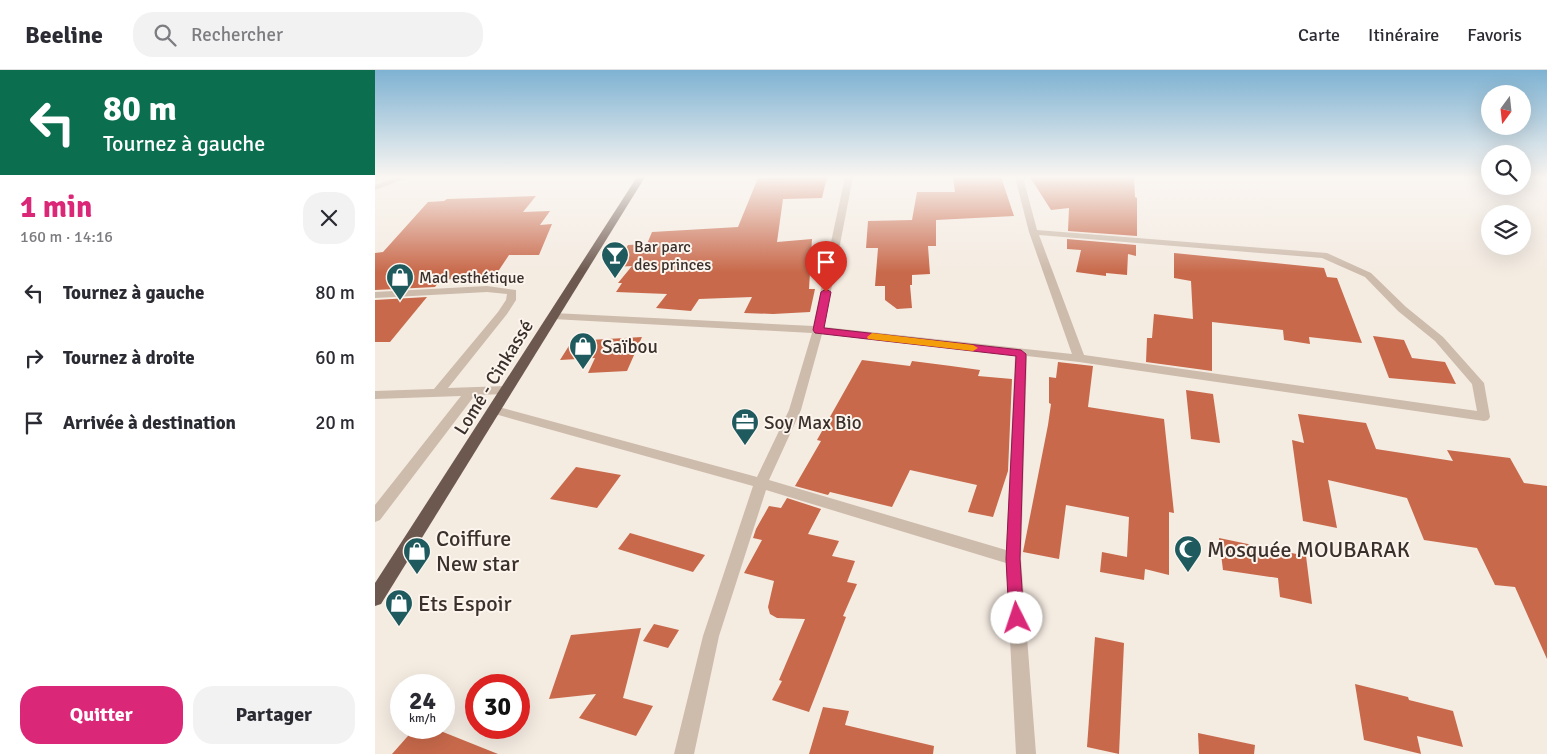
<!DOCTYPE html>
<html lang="fr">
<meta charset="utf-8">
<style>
:root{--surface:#fff;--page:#f2f2f3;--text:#2b2b33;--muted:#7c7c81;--line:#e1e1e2;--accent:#db2777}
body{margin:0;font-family:Signika,sans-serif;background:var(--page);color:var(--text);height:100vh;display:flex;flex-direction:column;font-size:19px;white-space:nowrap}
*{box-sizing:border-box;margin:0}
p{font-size:16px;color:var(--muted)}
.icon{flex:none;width:28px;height:28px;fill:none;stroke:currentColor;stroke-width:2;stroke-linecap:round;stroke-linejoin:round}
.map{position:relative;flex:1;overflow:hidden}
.details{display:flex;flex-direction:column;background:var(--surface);width:375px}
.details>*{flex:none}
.top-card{background:#0b6e4f;color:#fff;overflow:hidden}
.needle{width:32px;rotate:195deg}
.buttons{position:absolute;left:1106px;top:15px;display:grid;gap:10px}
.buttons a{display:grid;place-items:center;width:50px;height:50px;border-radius:50%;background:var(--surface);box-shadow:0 5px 20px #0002;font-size:25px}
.speed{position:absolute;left:15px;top:604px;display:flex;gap:10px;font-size:25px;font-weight:700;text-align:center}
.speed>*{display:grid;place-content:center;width:65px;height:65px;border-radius:50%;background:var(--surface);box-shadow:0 5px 20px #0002;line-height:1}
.speed small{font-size:12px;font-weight:400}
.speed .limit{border:8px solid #d22;background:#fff;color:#111}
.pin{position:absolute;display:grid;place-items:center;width:42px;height:42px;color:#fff;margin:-51px -21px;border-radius:50% 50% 50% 0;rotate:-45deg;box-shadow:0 0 5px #0007}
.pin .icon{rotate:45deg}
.me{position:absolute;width:55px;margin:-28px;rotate:356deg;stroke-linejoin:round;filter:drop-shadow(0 0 4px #0008)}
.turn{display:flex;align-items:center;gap:18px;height:105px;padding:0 20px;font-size:22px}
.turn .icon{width:65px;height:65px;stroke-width:2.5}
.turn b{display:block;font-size:35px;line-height:42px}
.round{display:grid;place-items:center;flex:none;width:52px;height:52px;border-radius:20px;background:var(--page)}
.overview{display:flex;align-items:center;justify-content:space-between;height:85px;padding:0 20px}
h1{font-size:30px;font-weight:700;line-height:38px;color:var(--accent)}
.cta{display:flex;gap:10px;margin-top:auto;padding:10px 20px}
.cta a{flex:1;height:58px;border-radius:20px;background:var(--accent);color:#fff;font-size:20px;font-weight:700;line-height:58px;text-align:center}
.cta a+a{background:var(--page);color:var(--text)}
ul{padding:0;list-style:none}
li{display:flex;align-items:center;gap:15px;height:65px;padding:0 20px}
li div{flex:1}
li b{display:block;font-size:19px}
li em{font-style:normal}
header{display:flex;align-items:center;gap:30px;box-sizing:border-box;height:70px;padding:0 25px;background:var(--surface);border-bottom:1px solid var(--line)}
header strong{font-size:24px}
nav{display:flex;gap:28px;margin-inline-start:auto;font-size:18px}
.search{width:350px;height:45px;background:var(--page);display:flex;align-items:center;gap:12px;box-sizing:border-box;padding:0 18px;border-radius:20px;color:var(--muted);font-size:19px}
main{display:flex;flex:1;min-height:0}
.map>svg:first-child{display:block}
</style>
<header>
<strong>Beeline</strong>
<div class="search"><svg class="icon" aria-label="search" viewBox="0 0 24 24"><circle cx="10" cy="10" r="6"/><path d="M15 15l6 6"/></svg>Rechercher</div>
<nav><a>Carte</a><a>Itinéraire</a><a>Favoris</a></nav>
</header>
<main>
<section class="details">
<div class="top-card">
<div class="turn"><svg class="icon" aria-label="left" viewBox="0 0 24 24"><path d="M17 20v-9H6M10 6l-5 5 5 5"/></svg><div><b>80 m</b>Tournez à gauche</div></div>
</div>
<div class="overview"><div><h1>1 min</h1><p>160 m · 14:16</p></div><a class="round"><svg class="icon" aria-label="close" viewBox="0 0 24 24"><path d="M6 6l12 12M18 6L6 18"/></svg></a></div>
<ul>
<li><svg class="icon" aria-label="left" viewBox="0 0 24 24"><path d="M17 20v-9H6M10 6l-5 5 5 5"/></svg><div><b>Tournez à gauche</b></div><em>80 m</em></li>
<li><svg class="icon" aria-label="right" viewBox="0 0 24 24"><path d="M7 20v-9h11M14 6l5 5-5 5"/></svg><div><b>Tournez à droite</b></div><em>60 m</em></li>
<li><svg class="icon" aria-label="arrive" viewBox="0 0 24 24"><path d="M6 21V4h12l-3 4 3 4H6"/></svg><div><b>Arrivée à destination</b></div><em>20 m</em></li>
</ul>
<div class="cta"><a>Quitter</a><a>Partager</a></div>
</section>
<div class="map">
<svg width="1172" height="684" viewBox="0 0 1172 684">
<rect width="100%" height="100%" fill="#f4ebe1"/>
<g fill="#c8694b">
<path d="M452,107l-5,21 -39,1 -6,43 35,-3 -3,50h6l-5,23 -37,2 -29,-1 8,-16 -53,2 -8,12 -35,-3 11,-14 -51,-2 6,-9h-4l14,-17 -18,1 14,-22 19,-1 5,-12 86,-5 20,-49z"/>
<path d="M578,107h48l13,39 -78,4v26h-8l2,28 -18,1v10h-2l2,23 -15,1 -12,-9v-14h-10l3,-38h-12l2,-27 44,-1 5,-28h38z"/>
<path d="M655,107h104l1,20 2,1v38l-69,-5 1,-23 -18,2z"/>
<path d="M161,126l-13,16 27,-1 -10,14 12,-1 -13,31h-30l-14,21 -55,4 -5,7 -60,3v-37l8,-1 45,-50 16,-1 3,-2z"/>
<path d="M692,169l69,6v11l-8,-2 -1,21 -21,-2v3l-30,-4 5,-22 -14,-1z"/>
<path d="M799,183l150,15 3,9 10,1 25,65 -53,-6 1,7 -26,-4 -1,-10 -71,-8v49l-66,-9 1,-24h5l2,-24 39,5 -2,-38 -17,-3z"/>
<path d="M52,227l-37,45h-15v-42z"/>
<path d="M998,266l31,4 8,18 33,4 11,22 -67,-6z"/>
<path d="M267,267l-15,34 -39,2 7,-15 -35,2 12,-19z"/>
<path d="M487,290l48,6 2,-5 39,5 29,4 -2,6 34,3 -4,92 -15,46 -25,-5 9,-27 -67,-15 -18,37 -62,-15 -2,3 -33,-9 26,-45 -4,-1z"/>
<path d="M683,292l35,4 -5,41 76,12 10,94 -5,-1v63l-24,-6 -1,11 -44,-8 2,-20 25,5 2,-40 -63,-12 -7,54 -36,-7 25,-127 3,-21 -2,-1v-26l7,1z"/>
<path d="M811,320l27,4 7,49 -29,-4z"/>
<path d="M923,344l68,9 10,26 77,12 -6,-11 63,8 14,25 23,3v173l-32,-72 -20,-2 -18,-37 -53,-8 -17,-42 -79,-18 9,48 -34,-7 -11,-81 12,3z"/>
<path d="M201,397l45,8 -24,33 -47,-9z"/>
<path d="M412,428l34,11 -13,25 31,7 -7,15 23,5 -8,21 10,2 -14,32 3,1 -37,95 -37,-12 10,-19 -3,-1 26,-61 -28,-1 -7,-4 -2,-7 6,-26 -30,-8 18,-33 -9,-2 3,-9 13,-23 12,2z"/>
<path d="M255,463l75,22 -12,17 -75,-23z"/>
<path d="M844,468l87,18 6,48 -32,-7 -2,-19 -55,-8z"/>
<path d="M279,554l25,6 -11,18 -25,-7z"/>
<path d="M266,558l-18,70 30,8 -17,30 -57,-18 17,-24 -47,5 22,-64z"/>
<path d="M720,567l29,6 -5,111 -32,-7z"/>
<path d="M980,614l53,13 1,3 44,11 10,36 -46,-11 4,18 -57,-14z"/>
<path d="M448,637l26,4 -4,14 89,21 -1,8h-124z"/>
<path d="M40,658h18l65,26h-106z"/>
<path d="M823,663l57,12 -1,9h-55z"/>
</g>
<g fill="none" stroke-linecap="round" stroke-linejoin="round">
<g fill="#cdbbac" fill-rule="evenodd">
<path d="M24,107h11l-35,13v-5z"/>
<path d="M470,107h8l-29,150 248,27 -43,-122 -14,-55h8l14,53 290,23 44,20 35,34 37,30 41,46 6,34 -2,3 -4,1 -405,-59 -52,-6 -6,203 15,195h-20l-10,-191 -240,-73 -47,146 -25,118h-20l29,-118 50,-150 -258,-72 -6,-4 6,-4 262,71 32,-67 23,-77 -259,-14 -5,-3 5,-3 260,13zM664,165l283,23 43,19 33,34 37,30 37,43 5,27 -393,-56zM447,264l193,21 -9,195 -237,-70 32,-70z"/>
<path d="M112,216l29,4v10l-9,14 -59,74 59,-2 6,4 -6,4 -32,1 -95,125 -5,2v-17l86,-109 -86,3v-8l59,-2 64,-77 8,-12 1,-6 -20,-2 -112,6v-6z"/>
</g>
<path fill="#6c584f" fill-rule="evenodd" d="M262,107h8l-264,427 -6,2v-23z"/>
</g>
<linearGradient id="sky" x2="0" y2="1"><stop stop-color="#7eb2d2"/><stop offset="0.53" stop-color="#faf6f2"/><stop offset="1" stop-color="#faf6f2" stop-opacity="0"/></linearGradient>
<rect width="1172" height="202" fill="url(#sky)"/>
<path fill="#db2777" stroke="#8e194d" d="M451,219l5,3 -7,36 197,22 5,4 -6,205 4,59 -2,4 -5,3 -6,-3 -2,-4 -3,-59 10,-203 -201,-23 -2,-3 8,-38z"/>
<path fill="#f59e0b" d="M497,263l101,12 5,3 -5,3 -105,-12 -1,-2z"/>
<defs>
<g id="bar-pin" transform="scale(1.4375)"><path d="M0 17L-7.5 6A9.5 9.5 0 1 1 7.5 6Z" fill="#1f5a5e" stroke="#fbf5ee"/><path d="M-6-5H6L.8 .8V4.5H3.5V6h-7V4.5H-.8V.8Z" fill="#fff"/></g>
<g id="shop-pin" transform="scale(1.4375)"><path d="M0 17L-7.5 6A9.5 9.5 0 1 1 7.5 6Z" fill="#1f5a5e" stroke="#fbf5ee"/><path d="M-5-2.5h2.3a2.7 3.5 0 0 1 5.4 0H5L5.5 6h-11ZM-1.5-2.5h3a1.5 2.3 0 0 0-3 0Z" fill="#fff"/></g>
<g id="office-pin" transform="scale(1.4375)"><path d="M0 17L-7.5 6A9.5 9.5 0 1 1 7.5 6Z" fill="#1f5a5e" stroke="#fbf5ee"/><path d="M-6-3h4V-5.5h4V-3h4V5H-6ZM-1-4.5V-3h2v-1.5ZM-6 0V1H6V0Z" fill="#fff"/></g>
<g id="mosque-pin" transform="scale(1.4375)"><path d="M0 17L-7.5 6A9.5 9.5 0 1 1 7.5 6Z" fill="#1f5a5e" stroke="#fbf5ee"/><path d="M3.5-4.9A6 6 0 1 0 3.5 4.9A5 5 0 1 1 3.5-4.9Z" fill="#fff"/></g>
</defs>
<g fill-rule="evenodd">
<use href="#bar-pin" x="240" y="185"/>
<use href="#shop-pin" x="25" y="207"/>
<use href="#shop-pin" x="208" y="276"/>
<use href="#office-pin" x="370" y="352"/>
<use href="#mosque-pin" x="813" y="479"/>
<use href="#shop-pin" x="42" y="481"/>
<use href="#shop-pin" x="24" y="533"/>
</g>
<g text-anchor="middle" stroke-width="4" stroke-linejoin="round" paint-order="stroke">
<g font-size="16" fill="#3b302b" stroke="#fbf5ee" text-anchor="start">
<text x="259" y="182">Bar parc<tspan x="259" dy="18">des princes</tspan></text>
<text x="44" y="213">Mad esthétique</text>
</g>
<g font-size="19" fill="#3b302b" stroke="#fbf5ee" text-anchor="start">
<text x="227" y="283">Saïbou</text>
<text x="389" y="359">Soy Max Bio</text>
</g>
<g font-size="19" fill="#3b302b" stroke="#fbf5ee">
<text transform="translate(118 307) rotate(-58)" y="7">Lomé - Cinkassé</text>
</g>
<g font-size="22" fill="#3b302b" stroke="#fbf5ee" text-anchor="start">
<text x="61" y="476">Coiffure<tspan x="61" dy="25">New star</tspan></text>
<text x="832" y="487">Mosquée MOUBARAK</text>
<text x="43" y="541">Ets Espoir</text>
</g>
</g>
</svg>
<div class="buttons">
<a><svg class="needle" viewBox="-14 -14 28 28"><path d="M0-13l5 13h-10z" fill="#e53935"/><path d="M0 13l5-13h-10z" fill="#7c7c81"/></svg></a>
<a><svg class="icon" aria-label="search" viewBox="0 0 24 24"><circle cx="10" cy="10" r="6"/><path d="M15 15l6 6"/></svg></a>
<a><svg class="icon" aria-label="layers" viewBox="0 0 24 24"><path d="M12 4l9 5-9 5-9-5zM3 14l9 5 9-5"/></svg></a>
</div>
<div class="speed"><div>24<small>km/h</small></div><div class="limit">30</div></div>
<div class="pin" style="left:451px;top:222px;background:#d93025"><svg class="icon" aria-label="arrive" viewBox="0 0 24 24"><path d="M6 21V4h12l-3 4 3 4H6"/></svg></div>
<svg class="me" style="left:642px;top:548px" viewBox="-20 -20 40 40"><circle r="19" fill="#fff"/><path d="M0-13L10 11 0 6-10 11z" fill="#db2777"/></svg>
</div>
</main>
